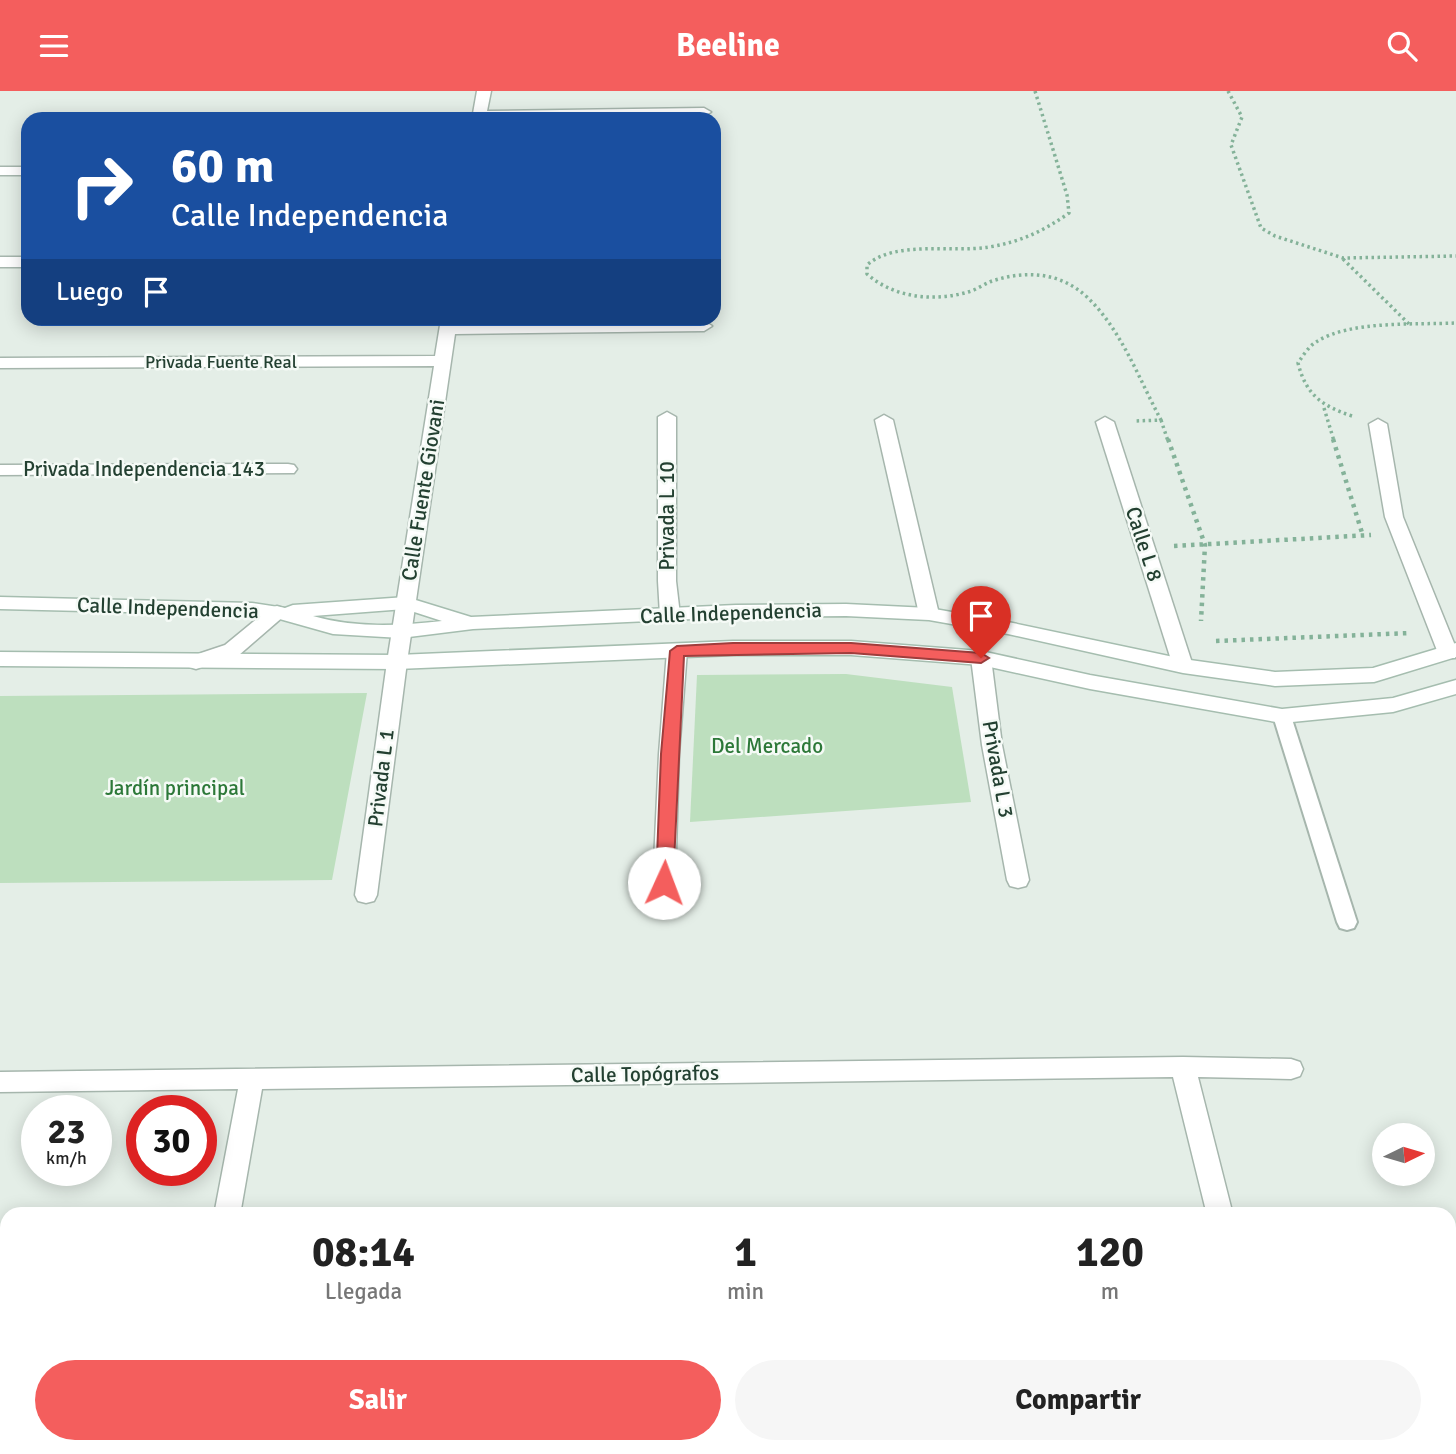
<!DOCTYPE html>
<html lang="es">
<meta charset="utf-8">
<style>
:root{--surface:#fff;--page:#f6f6f6;--text:#222;--muted:#767676;--accent:#f45e5d}
body{margin:0;font-family:Signika,sans-serif;background:var(--page);color:var(--text);height:100vh;display:flex;flex-direction:column;font-size:26px;white-space:nowrap}
*{box-sizing:border-box;margin:0}
p{font-size:23px;color:var(--muted)}
.icon{flex:none;width:38px;height:38px;fill:none;stroke:currentColor;stroke-width:2;stroke-linecap:round;stroke-linejoin:round}
.map{position:relative;flex:1;overflow:hidden}
.side{position:absolute;left:0px;top:1116px;width:1456px;height:247px;display:flex;flex-direction:column;background:var(--surface);border-radius:21px 21px 0 0;box-shadow:0 4px 18px #0003}
.side>*{flex:none}
.top-card{position:absolute;left:21px;top:21px;width:700px;height:214px;border-radius:21px;box-shadow:0 4px 18px #0003;background:#1a4fa0;color:#fff;overflow:hidden}
.needle{width:46px;rotate:85deg}
.buttons{position:absolute;left:1372px;top:1032px;display:grid;gap:14px}
.buttons a{display:grid;place-items:center;width:63px;height:63px;border-radius:50%;background:var(--surface);box-shadow:0 4px 18px #0003;font-size:35px}
.speed{position:absolute;left:21px;top:1004px;display:flex;gap:14px;font-size:35px;font-weight:700;text-align:center}
.speed>*{display:grid;place-content:center;width:91px;height:91px;border-radius:50%;background:var(--surface);box-shadow:0 4px 18px #0003;line-height:1}
.speed small{font-size:18px;font-weight:400}
.speed .limit{border:10px solid #d22;background:#fff;color:#111}
.pin{position:absolute;display:grid;place-items:center;width:60px;height:60px;color:#fff;margin:-72px -30px;border-radius:50% 50% 50% 0;rotate:-45deg;box-shadow:0 0 7px #0007}
.pin .icon{rotate:45deg}
.me{position:absolute;width:77px;margin:-38px;rotate:2deg;stroke-linejoin:round;filter:drop-shadow(0 0 5px #0008)}
.turn{display:flex;align-items:center;gap:24px;height:147px;padding:0 35px;font-size:32px}
.turn .icon{width:91px;height:91px;stroke-width:2.5}
.turn b{display:block;font-size:49px;line-height:60px}
.then{display:flex;align-items:center;height:66px;padding:0 35px;background:#0003;gap:14px;font-size:26px}
.eta{display:flex;justify-content:space-evenly;align-items:center;height:119px;text-align:center}
.eta b{font-size:42px;font-weight:700;line-height:49px}
.primary-button{display:flex;gap:14px;margin-top:auto;padding:14px 35px}
.primary-button a{flex:1;height:80px;border-radius:42px;background:var(--accent);color:#fff;font-size:28px;font-weight:700;line-height:80px;text-align:center}
.primary-button a+a{background:var(--page);color:var(--text)}
header{display:flex;justify-content:space-between;align-items:center;height:91px;padding:0 35px;background:var(--accent);color:#fff;font-size:32px;font-weight:700}
.map>svg:first-child{display:block}
</style>
<header><svg class="icon" aria-label="menu" viewBox="0 0 24 24"><path d="M4 6h16M4 12h16M4 18h16"/></svg>Beeline<svg class="icon" aria-label="search" viewBox="0 0 24 24"><circle cx="10" cy="10" r="6"/><path d="M15 15l6 6"/></svg></header>
<div class="map">
<svg width="1456" height="1363" viewBox="0 0 1456 1363">
<rect width="100%" height="100%" fill="#e4eee7"/>
<g fill="#bddfbe">
<path d="M846,583l106,13 19,115 -281,20 7,-147z"/>
<path d="M367,602l-35,187 -332,3v-187z"/>
</g>
<g fill="none" stroke-linecap="round" stroke-linejoin="round">
<g stroke="#a6b6ad" stroke-width="4">
<path id="service" d="M1282,619l7,1 2,5 66,206 -3,6 -7,2 -7,-2 -3,-6 -64,-206 2,-5z"/>
</g>
<g stroke="#a6b6ad" stroke-width="3">
<g id="minor">
<path d="M477,0h14l-4,20 217,-3 7,4 -7,4 -232,3z"/>
<rect x="0" y="76" width="28" height="8"/>
<rect x="0" y="166" width="28" height="10"/>
<path d="M441,228h16l-1,5 248,-3 8,5 -8,5 -249,3 -48,328 -30,233 -3,6 -8,2 -8,-2 -3,-6 32,-233 47,-296 -434,2v-10l435,-2z"/>
<path d="M667,321l9,5v164l4,34 -3,4h-14l-3,-4 -2,-34v-164z"/>
<path d="M884,324l9,5 46,194 -3,4h-14l-3,-4 -44,-194z"/>
<path d="M1105,326l9,5 79,244 -3,5h-14l-3,-5 -77,-244z"/>
<path d="M1378,328l9,5 16,93 53,131 -1,10h-14l-3,-5 -53,-136 -16,-93z"/>
<path d="M288,373l6,1 3,4 -3,4 -294,2v-10z"/>
<path d="M677,553l7,2 3,5 -8,103 -4,129 -3,6 -8,2 -8,-2 -3,-6 6,-129 8,-103 3,-5z"/>
<path d="M981,560l7,2 3,5 11,87 27,135 -3,6 -8,2 -8,-2 -3,-6 -25,-135 -11,-87 3,-5z"/>
<path d="M1183,966l108,2 9,3 3,7 -3,7 -9,3 -93,-2 35,138h-26l-34,-138 -911,12 -22,126h-26l24,-126 -238,3v-20z"/>
<rect x="0" y="1265" width="7" height="26"/>
<rect x="182" y="1356" width="28" height="7"/>
<path d="M1264,1356h28l2,7h-28z"/>
</g>
</g>
<g stroke="#a6b6ad" stroke-width="3">
<path id="tertiary" d="M277,515l7,2 3,4 -3,4 -45,39 -43,14 -7,-2 -3,-5 3,-5 36,-12 45,-37z"/>
</g>
<g stroke="#a5bdaf" stroke-width="3">
<g id="secondary">
<path d="M0,506l252,6 33,5 8,-3 113,-8 65,20 265,-12 110,-1 83,4 79,14 175,37 92,13 98,-4 83,-25v14l-82,25 -99,4 -92,-13 -175,-39 -79,-14 -83,-4 -110,1 -263,12 -72,9 -68,-4 -57,-16 -24,-3 -252,-6zM405,518l37,12c-43,5 -87,7 -129,-5z"/>
<path d="M733,550h118l130,10 109,24 192,34 111,-11 63,-18v14l-63,18 -111,11 -192,-34 -109,-24 -130,-10h-118l-336,14 -397,-3v-14l397,3z"/>
</g>
</g>
<g stroke="#84b299" stroke-width="3.5" stroke-dasharray="2.5 3.5" stroke-linecap="butt">
<path d="M1035,0l32,104 2,18c-25,18 -49,29 -80,34 -37,6 -94,-7 -122,18v9c27,24 67,28 101,18 8,-2 16,-8 24,-11 34,-11 68,-9 95,16 34,32 52,82 74,123l-26,1"/>
<path d="M1228,0l14,26 -11,28 30,83 14,8 68,22 113,-2"/>
<path d="M1343,168l68,67"/>
<path d="M1324,317l10,33"/>
<path d="M1352,325c-30,-10 -46,-21 -54,-53 5,-7 10,-16 18,-21 34,-22 100,-17 140,-19"/>
<path d="M1161,329l7,21"/>
</g>
<g stroke="#84b299" stroke-width="4.5" stroke-dasharray="3.5 5" stroke-linecap="butt">
<path d="M1168,348l37,106 -4,76"/>
<path d="M1333,348l30,97"/>
<path d="M1174,455l197,-11"/>
<path d="M1216,550l194,-8"/>
</g>
<use href="#service" fill="#fff" fill-rule="evenodd"/>
<use href="#minor" fill="#fff" fill-rule="evenodd"/>
<use href="#tertiary" fill="#fff" fill-rule="evenodd"/>
<use href="#secondary" fill="#fff" fill-rule="evenodd"/>
</g>
<path fill="#f45e5d" stroke="#9f3d3c" stroke-width="2" d="M733,552h118l130,10 8,5 -8,5 -130,-10 -167,3 -11,227 -9,6 -8,-6 5,-129 9,-103 7,-5z"/>
<g text-anchor="middle" stroke-width="5" stroke-linejoin="round" paint-order="stroke">
<g font-size="18" fill="#234031" stroke="#f5faf6">
<text x="221" y="277">Privada Fuente Real</text>
</g>
<g font-size="21" fill="#234031" stroke="#f5faf6">
<text x="144" y="385">Privada Independencia 143</text>
<text transform="translate(423 399) rotate(-81)" y="7">Calle Fuente Giovani</text>
<text transform="translate(667 425) rotate(-90)" y="7">Privada L 10</text>
<text transform="translate(1144 453) rotate(72)" y="7">Calle L 8</text>
<text transform="translate(168 517) rotate(2)" y="7">Calle Independencia</text>
<text transform="translate(731 522) rotate(-2)" y="7">Calle Independencia</text>
<text transform="translate(998 678) rotate(80)" y="7">Privada L 3</text>
<text transform="translate(381 687) rotate(-83)" y="7">Privada L 1</text>
<text transform="translate(645 983) rotate(-1)" y="7">Calle Topógrafos</text>
</g>
<g font-size="21" fill="#2c7838" stroke="#f5faf6">
<text x="767" y="662">Del Mercado</text>
<text x="175" y="704">Jardín principal</text>
</g>
</g>
</svg>
<div class="buttons">
<a><svg class="needle" viewBox="-14 -14 28 28"><path d="M0-13l5 13h-10z" fill="#e53935"/><path d="M0 13l5-13h-10z" fill="#767676"/></svg></a>
</div>
<div class="speed"><div>23<small>km/h</small></div><div class="limit">30</div></div>
<div class="pin" style="left:981px;top:567px;background:#d93025"><svg class="icon" aria-label="arrive" viewBox="0 0 24 24"><path d="M6 21V4h12l-3 4 3 4H6"/></svg></div>
<svg class="me" style="left:664px;top:792px" viewBox="-20 -20 40 40"><circle r="19" fill="#fff"/><path d="M0-13L10 11 0 6-10 11z" fill="#f45e5d"/></svg>
<div class="top-card">
<div class="turn"><svg class="icon" aria-label="right" viewBox="0 0 24 24"><path d="M7 20v-9h11M14 6l5 5-5 5"/></svg><div><b>60 m</b>Calle Independencia</div></div>
<div class="then">Luego<svg class="icon" aria-label="arrive" viewBox="0 0 24 24"><path d="M6 21V4h12l-3 4 3 4H6"/></svg></div>
</div>
<section class="side">
<div class="eta">
<div><b>08:14</b><p>Llegada</p></div>
<div><b>1</b><p>min</p></div>
<div><b>120</b><p>m</p></div>
</div>
<div class="primary-button"><a>Salir</a><a>Compartir</a></div>
</section>
</div>
